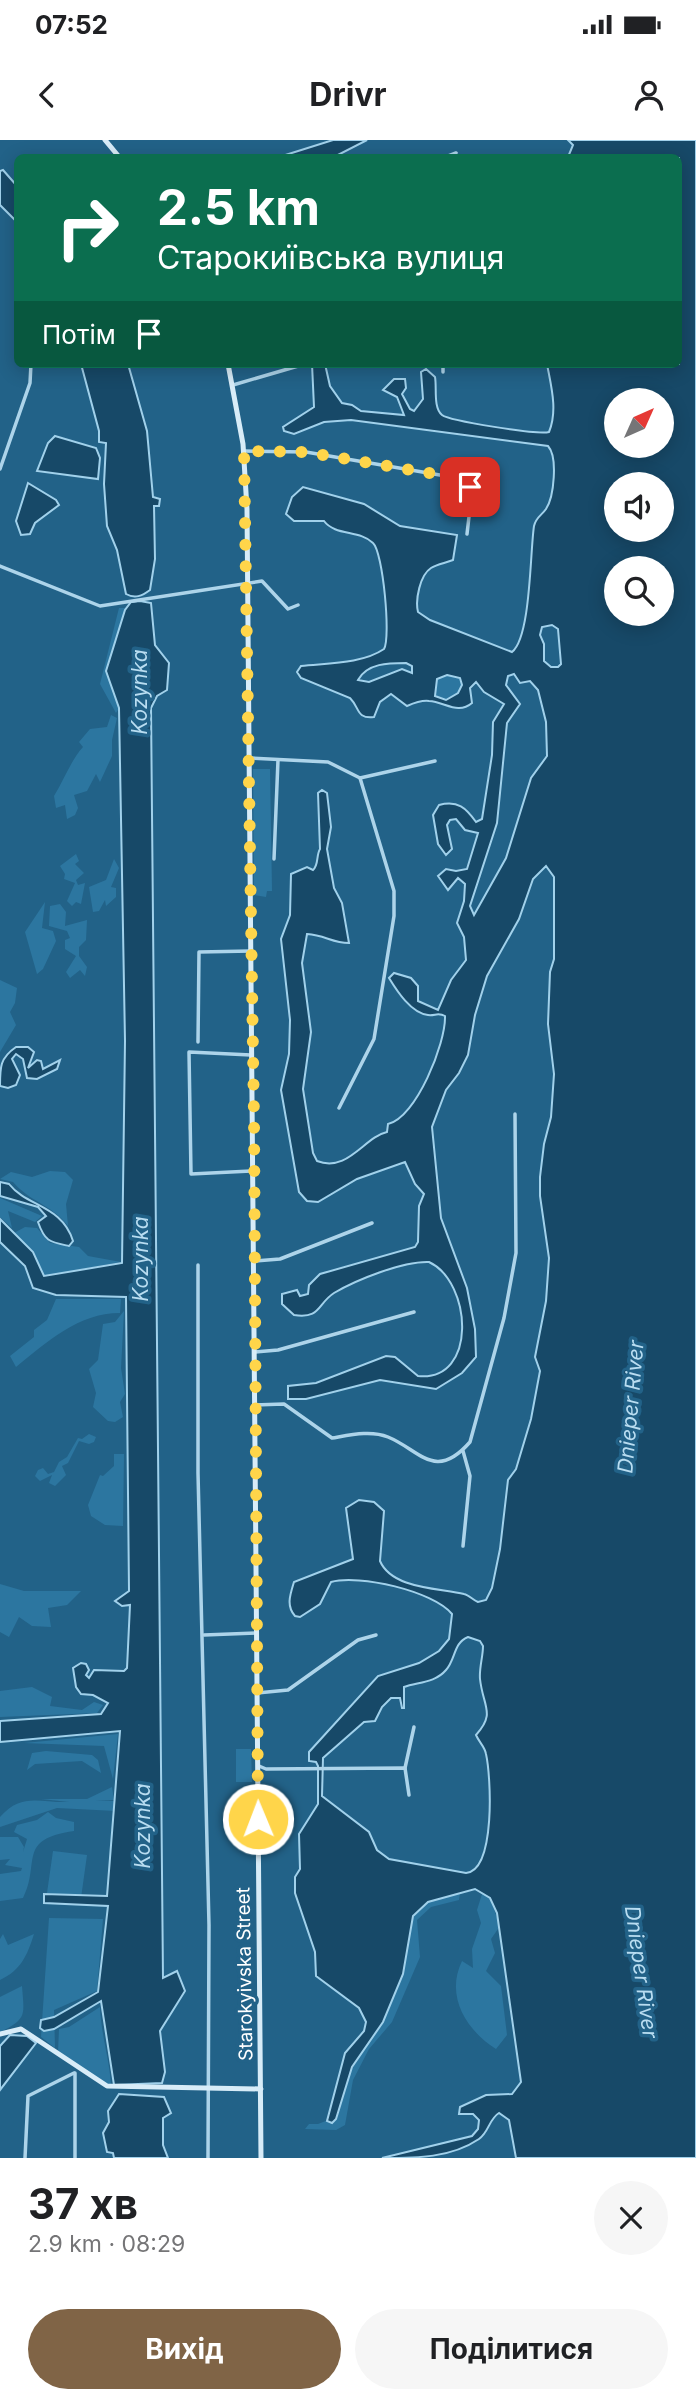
<!DOCTYPE html>
<html lang="uk">
<meta charset="utf-8">
<style>
:root{--surface:#fff;--page:#f6f6f6;--text:#202124;--muted:#757577;--accent:#806446}
body{margin:0;font-family:Inter,sans-serif;background:var(--page);color:var(--text);height:100vh;display:flex;flex-direction:column;font-size:26px;white-space:nowrap}
*{box-sizing:border-box;margin:0}
p{font-size:23px;color:var(--muted)}
.icon{flex:none;width:38px;height:38px;fill:none;stroke:currentColor;stroke-width:2;stroke-linecap:round;stroke-linejoin:round}
.map{position:relative;height:2018px;overflow:hidden}
.details{display:flex;flex-direction:column;background:var(--surface);flex:1}
.details>*{flex:none}
.banner{position:absolute;left:14px;top:14px;width:668px;height:214px;border-radius:10px;box-shadow:0 4px 18px #0003;background:#0b6e4f;color:#fff;overflow:hidden}
.needle{width:46px;rotate:45deg}
.tools{position:absolute;left:604px;top:248px;display:grid;gap:14px}
.tools a{display:grid;place-items:center;width:70px;height:70px;border-radius:50%;background:var(--surface);box-shadow:0 4px 18px #0003;font-size:35px}
.pin{position:absolute;display:grid;place-items:center;width:60px;height:60px;color:#fff;margin:-30px;border-radius:14px;box-shadow:0 4px 10px #0006}
.me{position:absolute;width:77px;margin:-38px;rotate:359deg;stroke-linejoin:round;filter:drop-shadow(0 0 5px #0008)}
.turn{display:flex;align-items:center;gap:24px;height:147px;padding:0 28px;font-size:32px}
.turn .icon{width:91px;height:91px;stroke-width:2.5}
.turn b{display:block;font-size:49px;line-height:60px}
.then{display:flex;align-items:center;height:66px;padding:0 28px;background:#0003;gap:14px;font-size:26px}
.round{display:grid;place-items:center;flex:none;width:74px;height:74px;border-radius:37px;background:var(--page)}
.summary{display:flex;align-items:center;justify-content:space-between;height:119px;padding:0 28px}
h1{font-size:42px;font-weight:700;line-height:52px}
.cta{display:flex;gap:14px;margin-top:auto;padding:14px 28px}
.cta a{flex:1;height:80px;border-radius:42px;background:var(--accent);color:#fff;font-size:28px;font-weight:700;line-height:80px;text-align:center}
.cta a+a{background:var(--page);color:var(--text)}
.status{display:flex;justify-content:space-between;align-items:center;height:49px;padding:0 35px;background:var(--surface);direction:ltr}
.status svg{height:19px;fill:currentColor}
header{display:flex;justify-content:space-between;align-items:center;height:91px;padding:0 28px;background:var(--surface);font-size:32px;font-weight:700}
.map>svg:first-child{display:block}
</style>
<div class="status"><b>07:52</b><svg viewBox="0 0 49 12"><path d="M0 12V9h3v3zM5 12V6h3v6zM10 12V3h3v9zM15 12V0h3v12zM26 1h20v11H26zM47 4h2v5h-2z"/></svg></div>
<header><svg class="icon" aria-label="back" viewBox="0 0 24 24"><path d="M15 5l-7 7 7 7"/></svg>Drivr<svg class="icon" aria-label="person" viewBox="0 0 24 24"><circle cx="12" cy="8" r="4"/><path d="M4 21q1-7 8-7t8 7"/></svg></header>
<div class="map">
<svg width="696" height="2018" viewBox="0 0 696 2018">
<rect width="100%" height="100%" fill="#226288"/>
<g fill="#2c76a0">
<path d="M119,468h10l-23,63 13,37 -3,5 -16,-29z"/>
<path d="M447,535l13,3 2,7 -4,8 -12,7 -10,-3 -2,-9 3,-9z"/>
<path d="M111,575l6,3 -5,22v16l-12,26 -4,-8 -9,17 -13,4 4,13 -3,7 -8,4 -2,-14 -9,3 -2,-12c10,-16 17,-36 29,-49l-4,-5 11,-13 17,-2z"/>
<path d="M253,629h17l2,122h-5l-1,6 -12,-2z"/>
<path d="M76,714l3,7 -4,3 9,9 -8,7 2,5 7,-2 -4,21 -5,-2 -4,4 -5,-5 8,-18 -11,-4 1,-5 -5,-8z"/>
<path d="M114,719l5,9 -8,19 5,1v9l-10,9 -1,-6 -6,11 -6,1 -4,-25 17,-7z"/>
<path d="M45,762l-3,26 11,3 3,10 -13,28 -6,5 -12,-42z"/>
<path d="M60,764l6,8 -1,14 22,-6 -1,20 -7,7v9l8,11 -2,9 -5,-6 -10,8 -4,-6 10,-16 -11,-7v-9l5,-2 -3,-7 -18,-5 1,-20z"/>
<path d="M0,840l17,8 -2,15 -5,9 6,13 -16,27z"/>
<path d="M50,1031l15,1 8,8 -7,24 2,22c-17,-22 -38,-24 -55,-44l-13,-3 11,-7 21,5z"/>
<path d="M0,1058l42,18 -7,6 -27,-11 4,17 -12,-11z"/>
<path d="M25,1087l12,1 13,15 29,4 9,9 33,6 -77,14 -11,-24 -19,-19z"/>
<path d="M56,1159h65l-1,14c-42,0 -73,29 -104,54l-6,-11 24,-19v-7l13,-10z"/>
<path d="M124,1171l-3,57 4,26 -5,8 3,15 -8,5 -7,-1 -15,-14 3,-14 -7,-24 9,-9 5,-36 12,-2z"/>
<path d="M89,1294l7,3 -2,5 -5,2 -10,-3 -11,22 -6,3 4,9 -11,11 -6,-3 3,-8 -12,6 -5,-5 3,-6 5,-2 5,6 6,-2 5,-10 8,-5 11,-19 4,1z"/>
<path d="M114,1314h10l-1,72 -18,-1 -14,-9 -3,-11 12,-30 3,1 11,-10z"/>
<path d="M0,1444l24,7h57l-14,14 -19,3 3,19 -19,-1 -13,-9 -10,20 -9,-5z"/>
<path d="M32,1547l20,10 -2,9 32,4 12,-8 9,3 -6,8 -97,4v-26z"/>
<path d="M118,1594l-5,45 -9,-33 -80,-3z"/>
<path d="M236,1609h15l1,33h-16z"/>
<path d="M46,1611l46,4 6,5 3,13 -19,-12 -47,3 -8,6 5,-17z"/>
<path d="M112,1647l2,13 -19,1h22l-1,10 -59,-3 -57,19v-10c22,-25 39,-14 69,-15l-28,-3h46z"/>
<path d="M48,1672l8,6 18,4v9c-58,8 -33,32 -51,67l-23,3v-27l21,-3 1,-3 -17,-3 5,-6 -10,1v-23h18l6,10 -1,5 4,-13 -13,-7 3,-7 20,-5z"/>
<path d="M53,1711l34,4 -6,43 -34,-5z"/>
<path d="M483,1751l7,7 10,28 -9,13 4,14 -9,18 15,15 6,49 -11,14c-30,-19 -51,-53 -34,-88l11,7 -1,-19 9,-26 -4,-13z"/>
<path d="M460,1752l-1,8 -28,7 -14,13 3,37 -28,65 -23,27 -16,31 -8,45 -9,5 -31,-1 4,-5h9l18,-7 5,-22 17,-40 23,-31 22,-53 8,-51 13,-16z"/>
<path d="M49,1778l54,1 -6,72 -43,19 1,38 -14,-11z"/>
<path d="M3,1794l5,11 26,-11c-7,22 -13,36 -34,46v-41z"/>
<path d="M22,1846c2,28 6,33 -22,46v-35z"/>
<path d="M100,1867c1,27 9,50 11,77h-5l-48,-32 1,-23 10,-2z"/>
</g>
<g fill="#174968" stroke="#a1d1eb" stroke-width="2" fill-rule="evenodd">
<path d="M333,0h34l-33,17h-55z"/>
<path d="M568,0h128v2018h-180l-7,-38 -10,-7c-10,6 -10,19 -20,26 -28,19 -62,19 -97,19l90,-22 6,-7 1,-9 -6,-6h-14l1,-7 26,-12 26,-1 9,-12 -24,-169 -7,-15 -15,-9 -47,13 -15,14 -10,58 -20,48 -31,45 -16,52 -4,4 -5,-2 18,-68 19,-22 2,-9 -7,-14 -43,-32 -1,-24 -20,-59v-16l5,-8 -1,-35 19,-30v-38l-2,-4 -7,-1v-9l69,-76 41,-13 20,-12 10,-12 3,-25c-19,-23 -93,-40 -121,-32l-11,22 -20,13 -5,-1c-9,-10 -5,-21 -1,-34l59,-23 -7,-51 13,-8 15,2 10,9 -4,50c12,28 59,27 84,33 5,1 9,6 14,8l8,-2 6,-12 8,-39 8,-69 8,-11 15,-50 9,-48 -5,-14 11,-56 3,-43 -9,-62v-19l4,-33 7,-27 3,-43 -6,-50 2,-52 4,-13v-82l-8,-11 -13,13 -14,40 -32,57 -12,39 -7,40 -9,18 -13,17 -14,37 9,91 26,70 8,41 1,28 -14,16 -26,16 -56,-9 -74,19h-18v-13l28,-3 70,-27 9,1 23,19c60,6 54,-94 11,-114 -26,-1 -73,18 -95,31 -17,11 -13,26 -40,22l-12,-11v-10l15,-4 3,6 8,-2 1,-9 11,-11 95,-27 3,-5 1,-36 5,-12 -9,-10 -10,-22 -48,17 -39,23 -11,-1 -8,-9 -18,-102 8,-36 1,-34 -9,-81 9,-24 1,-41 16,-7 6,3c6,-5 3,-15 7,-21l-2,-56 4,-3 5,3 4,34 -4,22 7,39 8,15 7,40c-17,0 -24,-8 -42,-9l-5,29 9,69 -8,57 10,64 4,8c31,12 47,-24 70,-29l1,-8c28,-6 58,-81 57,-108 -7,-4 -10,0 -17,-1 -17,-2 -31,-24 -39,-37l5,-5 17,5 7,8v15l20,9 13,-30 15,-20 -2,-23 -7,-14 7,-22 1,-17 -7,-6 -10,12 -10,-14 8,-7 10,2 11,-2 11,-36 -13,-3 -9,-11 -6,1 -3,5 5,24 -6,6 -8,-11 -5,-29 6,-10c19,-5 27,3 37,17l6,-3 10,-64 1,-33 11,-18 -20,-12 -8,-10 -6,6 2,15c-14,12 -27,-1 -43,-2 -7,-1 -15,2 -22,5l-16,-12 -11,8 -6,15c-18,2 -14,-9 -24,-19l-49,-20 -4,-6 4,-6c26,-3 61,-2 83,-17 7,-11 -1,-97 -11,-106 -13,-13 -38,-7 -49,-22h-30l-8,-7 6,-17 11,-10 61,17 36,22 57,9 -4,25c-7,3 -16,4 -22,8 -11,7 -16,32 -13,44l12,8 82,32c19,-15 18,-101 22,-126 2,-9 8,-11 12,-17 8,-12 12,-52 2,-63l-197,-26 -27,2 -30,12 -10,-3 -1,-4 31,-20 -2,-43h13l5,22 12,17 10,2 9,6 43,4 -7,-18 -14,-7 11,-11h11l1,9 -4,6 8,15 4,2 9,-12 -2,-27 5,-3 9,8c2,10 -2,31 7,38 8,6 96,20 107,17 9,-22 2,-46 -2,-68h132v-206l-111,-1 5,-12zM616,261h46v45h-46zM616,345h46v45h-46zM616,429h46v45h-46zM552,485l6,4 3,35 -3,3h-7l-7,-6v-17l-4,-9 2,-8zM406,523l6,3v7l-10,-4 -33,13 -11,-2c9,-17 31,-17 48,-17zM514,534l6,9 10,-2 8,9 8,32 1,34 -16,22 -25,80 -32,57 -4,-9 27,-83 10,-100 13,-19 -14,-19 2,-9zM447,535l13,3 2,7 -4,8 -12,7 -11,-4 2,-17zM468,1497l12,4 3,5c0,11 -4,22 -3,33 3,28 16,34 -4,56 3,7 9,12 10,19 5,22 10,116 -20,119l-77,-14 -12,-9 -8,-18 -47,-36 1,-38 41,-36 11,-1 7,-14 9,-9h9l2,10h2v-21c14,-5 31,-4 42,-17 10,-11 7,-27 22,-33z"/>
<path d="M3,30l14,16v36l-17,-17v-34z"/>
<path d="M81,224h47l19,67 6,66 7,2 -1,7h-5l1,53 -5,31c-8,6 -15,9 -24,4l-9,-44 -10,-24 -3,-42 2,-41 -7,-1v-11z"/>
<path d="M55,296l41,12 4,10 -2,21 -61,-8 11,-28z"/>
<path d="M28,343l28,17 3,5 -24,18 -5,11 -9,1 -5,-14z"/>
<path d="M140,461l11,2 4,42 14,18 -2,27 -10,6 -6,12 12,1270 14,-7 8,20 -25,40 5,41 -3,11 -48,2 -13,-84 -47,28 -10,2 -4,-3 1,-8 13,-3 44,-25 10,-86 -64,-3v-9l63,2 13,-165 -120,11v-21l101,-7 7,-11 -15,-8 -12,-1 -5,-7 -3,-19 8,-5 5,1 3,6 -3,5 3,3 5,-8 30,1 3,-3 3,-63 -8,1 -7,-5 14,-10 -3,-294 -70,-2 -23,-7 -8,-22 -25,-24v-23l33,33 11,24 78,-13 3,-222 -6,-333 -13,-37 19,-61 6,-8z"/>
<path d="M16,907h12l6,5 -6,16 9,-8 4,1 2,8 17,-9 -3,9 -20,10 -10,-1 -4,-19 -7,-5 -4,5 8,16 -4,10 -8,3 -8,-2c0,-19 0,-28 16,-39z"/>
<path d="M0,1042l9,2c18,23 53,21 64,57l-4,5c-19,-4 -24,-4 -31,-24l8,-6 -8,-9 -38,-11z"/>
<path d="M10,1895l17,1 9,7 -36,47v-44z"/>
<path d="M119,1954l45,3 7,16 -8,5v27l5,13h-54l-1,-5 -6,-1 -4,-19 6,-11 -1,-11z"/>
</g>
<g fill="none" stroke-linecap="round" stroke-linejoin="round">
<g stroke="#add4ea" stroke-width="3.5">
<path d="M443,18l13,-5"/>
<path d="M443,224v8"/>
<path d="M233,245l72,-21"/>
<path d="M244,311l62,1 157,27 9,12 -5,43"/>
<path d="M0,329l30,-86 1,-19"/>
<path d="M0,426l100,40 162,-25 26,28 10,-4"/>
<path d="M250,618l78,4 32,16 75,-17"/>
<path d="M274,719l4,-99"/>
<path d="M198,902l1,-90 52,-1"/>
<path d="M251,915l-62,-3 2,122 60,-3"/>
<path d="M339,968l35,-69 20,-123v-25l-34,-113"/>
<path d="M255,1121l25,-2 92,-36"/>
<path d="M198,1125v208l11,452 -1,233"/>
<path d="M255,1212l23,-2 136,-38"/>
<path d="M254,1265l30,-1 48,34c18,-3 39,-8 56,-1 32,13 47,45 82,5l34,-124 12,-65 -1,-139"/>
<path d="M463,1406l7,-70 -7,-25"/>
<path d="M204,1495l52,-2"/>
<path d="M257,1553l31,-3 70,-50 18,-5"/>
<path d="M259,1626l7,3 139,-1 4,27"/>
<path d="M405,1628l9,-41"/>
<path d="M75,1933v85"/>
<path d="M25,2018l3,-62 46,-23"/>
</g>
<g stroke="#d8ecf8" stroke-width="5">
<path d="M105,0l15,18"/>
<path d="M228,224l15,80 4,65 14,1649"/>
<path d="M0,1894l21,-5 86,57 154,3"/>
</g>
</g>
<g fill="none" stroke-linecap="round" stroke-linejoin="round">
<path stroke="#ffd54a" stroke-width="12" stroke-dasharray="0 21.6" d="M258,1679l-4,-701 -10,-667 62,1 152,26 12,9"/>
</g>
<g text-anchor="middle" stroke-width="7" stroke-linejoin="round" paint-order="stroke">
<g font-size="19" fill="#fff" stroke="#226288">
<text transform="translate(244 1834) rotate(-91)" y="7">Starokyivska Street</text>
</g>
<g font-size="21" font-style="italic" fill="#b9ddf1" stroke="#226288">
<text transform="translate(140 552) rotate(-90)" y="7">Kozynka</text>
<text transform="translate(141 1119) rotate(-90)" y="7">Kozynka</text>
<text transform="translate(631 1267) rotate(-85)" y="7">Dnieper River</text>
<text transform="translate(143 1686) rotate(-90)" y="7">Kozynka</text>
<text transform="translate(641 1832) rotate(82)" y="7">Dnieper River</text>
</g>
</g>
</svg>
<div class="tools">
<a><svg class="needle" viewBox="-14 -14 28 28"><path d="M0-13l5 13h-10z" fill="#e53935"/><path d="M0 13l5-13h-10z" fill="#757577"/></svg></a>
<a><svg class="icon" aria-label="sound" viewBox="0 0 24 24"><path d="M4 9h4l5-4v14l-5-4H4zM17 9q2 3 0 6"/></svg></a>
<a><svg class="icon" aria-label="search" viewBox="0 0 24 24"><circle cx="10" cy="10" r="6"/><path d="M15 15l6 6"/></svg></a>
</div>
<div class="pin" style="left:470px;top:347px;background:#d93025"><svg class="icon" aria-label="arrive" viewBox="0 0 24 24"><path d="M6 21V4h12l-3 4 3 4H6"/></svg></div>
<svg class="me" style="left:258px;top:1679px" viewBox="-20 -20 40 40"><circle r="17" fill="#ffd54a" stroke="#fff" stroke-width="3"/><path d="M0-11L8 9 0 5-8 9z" fill="#fff"/></svg>
<div class="banner">
<div class="turn"><svg class="icon" aria-label="right" viewBox="0 0 24 24"><path d="M7 20v-9h11M14 6l5 5-5 5"/></svg><div><b>2.5 km</b>Старокиївська вулиця</div></div>
<div class="then">Потім<svg class="icon" aria-label="arrive" viewBox="0 0 24 24"><path d="M6 21V4h12l-3 4 3 4H6"/></svg></div>
</div>
</div>
<section class="details">
<div class="summary"><div><h1>37 хв</h1><p>2.9 km · 08:29</p></div><a class="round"><svg class="icon" aria-label="close" viewBox="0 0 24 24"><path d="M6 6l12 12M18 6L6 18"/></svg></a></div>
<div class="cta"><a>Вихід</a><a>Поділитися</a></div>
</section>
